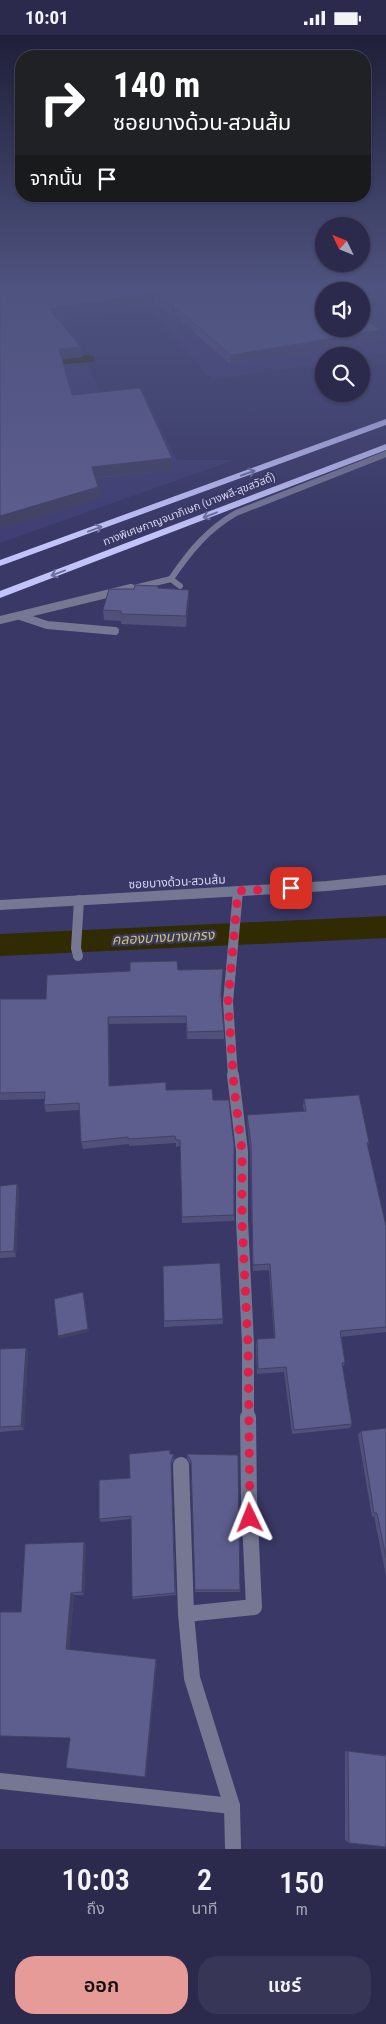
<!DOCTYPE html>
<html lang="th">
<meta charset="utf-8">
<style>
:root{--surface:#2b2a4c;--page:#373656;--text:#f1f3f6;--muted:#a6a7b5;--line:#474664;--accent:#e69b98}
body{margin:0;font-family:"Roboto Condensed","Noto Sans Thai",sans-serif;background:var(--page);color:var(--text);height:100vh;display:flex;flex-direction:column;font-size:19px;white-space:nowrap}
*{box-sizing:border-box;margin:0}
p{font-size:16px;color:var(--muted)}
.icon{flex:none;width:28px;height:28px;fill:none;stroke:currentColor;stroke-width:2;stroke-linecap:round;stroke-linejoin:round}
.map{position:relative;height:1814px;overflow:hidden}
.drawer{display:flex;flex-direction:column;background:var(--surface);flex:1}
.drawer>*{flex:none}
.hud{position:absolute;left:15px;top:15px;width:356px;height:152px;border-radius:20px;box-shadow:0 1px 4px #0004,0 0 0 1px var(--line);background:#202124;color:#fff;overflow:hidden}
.needle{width:32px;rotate:313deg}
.buttons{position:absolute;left:315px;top:182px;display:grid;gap:10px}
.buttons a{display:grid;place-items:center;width:55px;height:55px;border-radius:50%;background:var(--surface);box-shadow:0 1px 4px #0004,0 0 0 1px var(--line);font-size:25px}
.pin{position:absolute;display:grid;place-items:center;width:42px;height:42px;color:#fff;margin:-21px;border-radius:10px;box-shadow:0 2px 8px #0006}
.me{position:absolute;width:55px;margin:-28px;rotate:358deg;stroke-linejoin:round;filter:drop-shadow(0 0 4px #0008)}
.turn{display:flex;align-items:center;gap:18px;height:105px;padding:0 15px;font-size:22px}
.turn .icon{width:65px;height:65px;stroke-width:2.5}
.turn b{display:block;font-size:35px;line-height:42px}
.then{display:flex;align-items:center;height:48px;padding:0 15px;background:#0003;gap:10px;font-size:19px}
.eta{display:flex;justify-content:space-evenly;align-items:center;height:85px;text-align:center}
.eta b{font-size:30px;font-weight:600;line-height:35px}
.cta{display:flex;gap:10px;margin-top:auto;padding:10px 15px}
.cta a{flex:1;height:58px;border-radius:20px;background:var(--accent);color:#111;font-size:20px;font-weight:600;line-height:58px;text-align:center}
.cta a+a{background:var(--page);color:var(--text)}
.status{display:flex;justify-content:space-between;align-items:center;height:35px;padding:0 25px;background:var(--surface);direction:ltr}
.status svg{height:14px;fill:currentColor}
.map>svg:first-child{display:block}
</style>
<div class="status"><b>10:01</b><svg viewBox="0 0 49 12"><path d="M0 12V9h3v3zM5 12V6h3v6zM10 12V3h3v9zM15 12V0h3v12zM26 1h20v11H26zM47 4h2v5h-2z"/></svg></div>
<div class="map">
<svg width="386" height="1814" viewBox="0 0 386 1814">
<rect width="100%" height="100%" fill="#393866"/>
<path fill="#403e73" d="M0,249h310l14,45h37v-33l25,-4v61l-25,4 -37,-1v7l-112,17 -64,-72 -92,14 31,38 14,36 43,-3 33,67h57l-234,83z"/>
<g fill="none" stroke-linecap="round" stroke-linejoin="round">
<g fill="#302b02" fill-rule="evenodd">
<path d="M88,320l5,1 2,3 -2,3 -93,7v-8z"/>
<path d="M386,881v22l-386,18v-22z"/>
</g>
<path stroke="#757793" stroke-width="8" d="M20,581l27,9 68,6"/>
<path stroke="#757793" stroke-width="10" d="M78,921l-2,-8 3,-48"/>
<path stroke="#757793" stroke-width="5" d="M325,253l27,-4"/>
<g stroke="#757793" stroke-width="6">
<path d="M171,544c18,-27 37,-50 65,-66l150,-59"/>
<path d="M126,555l45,-11 9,7"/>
</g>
<path stroke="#757793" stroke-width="8" d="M0,585l131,-32"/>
<g stroke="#757793" stroke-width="10">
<path d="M0,870l327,-19 59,-6"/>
<path d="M233,1041l-5,-74 10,-111"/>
</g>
<path stroke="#757793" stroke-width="12" d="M233,1040l9,76v69l6,124v74"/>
<g stroke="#757793" stroke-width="16">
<path d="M181,1430l5,149"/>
<path d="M0,1746l232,25"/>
<path d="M233,1814l-1,-43 -40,-128 -6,-64 68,-7 -5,-107 -1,-83"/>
</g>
<g fill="#c1c3fa" fill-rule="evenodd">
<path d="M386,384v6l-386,141v-6z"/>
<path d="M386,409v6l-386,148v-7z"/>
</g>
</g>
<g fill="#50507a">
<path d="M0,249h314l67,46 -1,10 -149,25 -56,-50 -3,1 -17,-13 -98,15 25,39 -20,2 10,36 100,63v12l-76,8 2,9 1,12 -99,29z"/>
<path d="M158,553l31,12 -3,27 -65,-3v-3l-17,-1 -1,-10 31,-21z"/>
<path d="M178,935l43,25 3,36v8h-37l-1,-16 -77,1 1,62 56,4 47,10 21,115v6l-52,2 -2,-77 -4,1v-4l-47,3v-2l-46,5 -2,-7 -1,-32 -34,2 -2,-7 1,-6 -45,1v-101h46z"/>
<path d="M304,1064l65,43 -1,5 18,79v106l-45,5 4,25 -2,5 9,57 -2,4 -58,6 -8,-62 -27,2 -1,-29 1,-6 17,-1 -5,-68 -16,1 -3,-120 -3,-29v-7l57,-4 -1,-5z"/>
<path d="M17,1149l2,7 -3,66 -16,1v-72z"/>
<path d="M223,1284v5l-59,3v-6z"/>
<path d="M26,1313l2,5 -4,77 -24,2v-83z"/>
<path d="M386,1393v148l-12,-60 -2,1 -14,-82 3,-4z"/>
<path d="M187,1419l51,1 2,135v2h-45l-4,-127 -4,-7z"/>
<path d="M175,1423l-4,7 5,130 -43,4 -1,-2 -1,-78 -30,3 -2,-3 31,-41z"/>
<path d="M84,1507l2,3 -2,50h-10l-5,55 87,9 1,1 -11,116 -1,1 -75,-39 -49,-126z"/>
<path d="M345,1716l41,4v92l-37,-4 -4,-3z"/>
</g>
<g fill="#414163">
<path d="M155,258v10l-105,16 -1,-10z"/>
<path d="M172,271h2l1,9 -3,1z"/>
<path d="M381,295l-1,10 -149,25v-10z"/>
<path d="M81,312l1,10 -22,2 -1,-10z"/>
<path d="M172,423v12l-79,8 -1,-11z"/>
<path d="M98,452l1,12 -99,29v-12z"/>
<path d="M189,555v10l-3,27v-11z"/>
<path d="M108,982l1,7 1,69 -1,-7z"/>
<path d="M17,1149l2,7 -3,66 -2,-6z"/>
<path d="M84,1260l5,37 -30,7 -1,-3z"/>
<path d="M26,1313l2,5 -4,77 -3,-4z"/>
<path d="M84,1507l2,3 -2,50 -2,-3z"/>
<path d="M71,1558l3,2 -5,56 -3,-2z"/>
<path d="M156,1624l1,1 -11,116 -1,1z"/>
</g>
<g fill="#5d5d8e" stroke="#414163">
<path d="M0,249h314l11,7h-1v38h37v-13l20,14 -150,25 -57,-49h-2l-17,-13 -106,16 32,38 -22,2 13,46 68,-7 32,70 -80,9 6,20 -98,29z"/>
<path d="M135,550l23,1v2l31,2 -3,26 -65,-2v-3l-18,-1 6,-21h25z"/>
<path d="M177,926l1,9 45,-1 -2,26 3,36 -37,1 -1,-16 -78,1 1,69 57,-4v8l46,-1 1,11h16l5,45v70l-52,2 -2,-77h-4l-1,-4 -47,3v-2l-47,5 -2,-39 -35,2 1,-13 -45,1v-94h46l1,-24 83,-4v-9z"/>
<path d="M359,1060l10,47 -2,1 19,83v101l-46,4 5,31 -3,1 10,61 -58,6 -8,-63 -28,2 -1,-30 18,-1 -5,-74 -17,1 -2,-121 -4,-29 59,-4 -2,-12z"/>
<path d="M17,1149l-3,67 -14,1v-66z"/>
<path d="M220,1228l3,56 -59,2 -1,-55z"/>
<path d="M83,1257l5,37 -30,7 -4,-37z"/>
<path d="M26,1313l-5,78 -21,1v-78z"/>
<path d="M386,1393v130l-9,-45h-3l-13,-82z"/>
<path d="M170,1415v4h4l-3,8 4,131 -43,4 -1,-81 -32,3v-39l31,-2 -1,-24z"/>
<path d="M187,1419l51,1 2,135h-45l-4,-129z"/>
<path d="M84,1507l-2,50 -11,1 -5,56 90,10 -11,118 -79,-9 4,-30 -70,-2v-124h21l4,-68z"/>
<path d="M348,1716l38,5v91l-37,-4z"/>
</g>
<defs><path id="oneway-shaft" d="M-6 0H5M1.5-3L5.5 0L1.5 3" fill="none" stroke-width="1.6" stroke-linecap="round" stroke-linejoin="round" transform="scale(1.25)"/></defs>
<g stroke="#6f70a1">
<use href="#oneway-shaft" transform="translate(248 438) rotate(-20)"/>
<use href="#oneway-shaft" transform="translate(210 480) rotate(159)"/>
<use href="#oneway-shaft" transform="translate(95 494) rotate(-20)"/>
<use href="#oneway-shaft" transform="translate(58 538) rotate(159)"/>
</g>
<linearGradient id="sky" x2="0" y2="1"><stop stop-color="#1f1f38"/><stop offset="0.5" stop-color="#4e537f"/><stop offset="1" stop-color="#4e537f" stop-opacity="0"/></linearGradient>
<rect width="386" height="502" fill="url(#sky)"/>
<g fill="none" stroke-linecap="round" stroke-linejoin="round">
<path stroke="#e11d48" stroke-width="9" stroke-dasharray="0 16.2" d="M250,1483l-2,-173 -6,-124v-70l-8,-64 -6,-85 10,-111 53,-3"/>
</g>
<g text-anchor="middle" stroke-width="4.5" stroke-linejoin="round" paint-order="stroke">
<g font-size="11" fill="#d3d5f1" stroke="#393866">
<text transform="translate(189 474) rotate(-21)" y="4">ทางพิเศษกาญจนาภิเษก (บางพลี-สุขสวัสดิ์)</text>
</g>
<g font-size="12" fill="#d3d5f1" stroke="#393866">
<text transform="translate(177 847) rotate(-3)" y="4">ซอยบางด้วน-สวนส้ม</text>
</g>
<g font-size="14" font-style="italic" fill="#d1c55d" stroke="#393866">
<text transform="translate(163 902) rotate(-3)" y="5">คลองบางนางเกรง</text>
</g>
</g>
</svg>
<div class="buttons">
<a><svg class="needle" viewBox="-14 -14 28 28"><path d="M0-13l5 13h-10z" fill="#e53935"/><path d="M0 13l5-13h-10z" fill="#a6a7b5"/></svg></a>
<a><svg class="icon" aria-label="sound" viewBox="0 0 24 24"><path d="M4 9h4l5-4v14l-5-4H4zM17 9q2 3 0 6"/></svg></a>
<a><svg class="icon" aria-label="search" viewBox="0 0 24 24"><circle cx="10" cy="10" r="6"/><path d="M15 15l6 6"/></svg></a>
</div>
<div class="pin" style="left:291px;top:853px;background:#d93025"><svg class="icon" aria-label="arrive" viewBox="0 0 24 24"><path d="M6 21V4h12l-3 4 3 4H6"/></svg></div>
<svg class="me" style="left:250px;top:1483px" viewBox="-20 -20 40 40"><path d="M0-17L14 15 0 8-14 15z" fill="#e11d48" stroke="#fff" stroke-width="4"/></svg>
<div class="hud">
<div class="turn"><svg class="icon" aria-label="right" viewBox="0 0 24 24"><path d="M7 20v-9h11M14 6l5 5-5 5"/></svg><div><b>140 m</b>ซอยบางด้วน-สวนส้ม</div></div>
<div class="then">จากนั้น<svg class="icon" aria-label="arrive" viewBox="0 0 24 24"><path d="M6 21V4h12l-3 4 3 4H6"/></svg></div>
</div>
</div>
<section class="drawer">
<div class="eta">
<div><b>10:03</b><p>ถึง</p></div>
<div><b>2</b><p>นาที</p></div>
<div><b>150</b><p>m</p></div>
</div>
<div class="cta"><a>ออก</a><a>แชร์</a></div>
</section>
